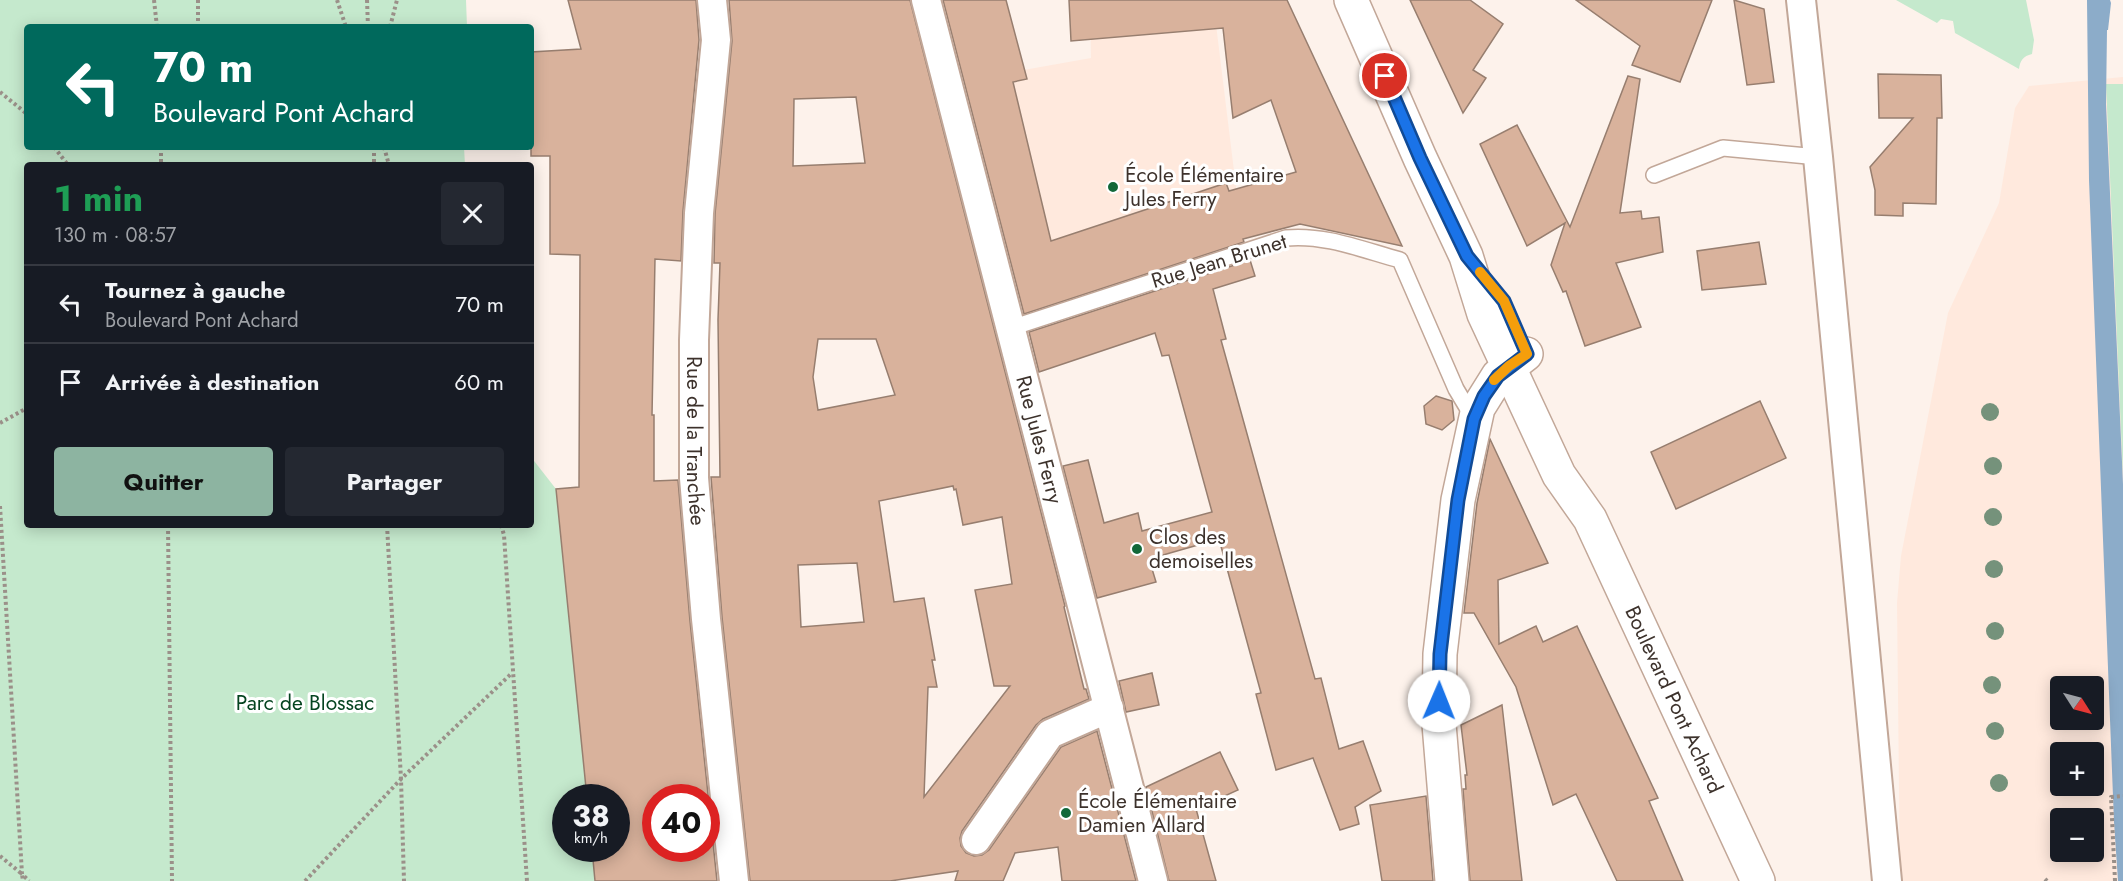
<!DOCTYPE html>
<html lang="fr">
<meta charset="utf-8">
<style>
:root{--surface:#171b24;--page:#242831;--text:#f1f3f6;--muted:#9ea1a6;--line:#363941;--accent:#8db4a1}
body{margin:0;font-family:Jost,sans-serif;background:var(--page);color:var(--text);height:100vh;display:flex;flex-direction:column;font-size:22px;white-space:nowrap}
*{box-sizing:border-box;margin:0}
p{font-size:20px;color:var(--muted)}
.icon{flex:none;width:33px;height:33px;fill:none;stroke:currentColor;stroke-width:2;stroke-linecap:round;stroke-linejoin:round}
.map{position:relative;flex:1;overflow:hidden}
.side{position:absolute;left:24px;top:162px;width:510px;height:366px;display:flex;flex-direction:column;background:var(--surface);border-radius:6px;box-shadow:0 3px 15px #0003}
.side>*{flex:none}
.guide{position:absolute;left:24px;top:24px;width:510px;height:126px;border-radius:6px;box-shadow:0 3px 15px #0003;background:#00695c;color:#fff;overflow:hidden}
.needle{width:39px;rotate:126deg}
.buttons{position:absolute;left:2050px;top:676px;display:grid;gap:12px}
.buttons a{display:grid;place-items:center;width:54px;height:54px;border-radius:6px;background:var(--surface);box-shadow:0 3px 15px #0003;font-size:30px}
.speed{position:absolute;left:552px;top:784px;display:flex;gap:12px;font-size:30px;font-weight:700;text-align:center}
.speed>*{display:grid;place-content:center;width:78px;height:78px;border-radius:50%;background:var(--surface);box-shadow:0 3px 15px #0003;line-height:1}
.speed small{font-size:15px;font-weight:400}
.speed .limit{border:9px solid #d22;background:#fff;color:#111}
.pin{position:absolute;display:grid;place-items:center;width:51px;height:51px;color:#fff;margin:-26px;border:3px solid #fff;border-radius:50%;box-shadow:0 2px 6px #0007}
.me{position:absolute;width:66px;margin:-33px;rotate:1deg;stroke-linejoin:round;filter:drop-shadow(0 0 4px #0008)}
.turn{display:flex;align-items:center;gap:21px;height:126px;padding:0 30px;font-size:27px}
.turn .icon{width:78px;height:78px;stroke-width:2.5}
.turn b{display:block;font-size:42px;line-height:51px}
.round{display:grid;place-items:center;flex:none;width:63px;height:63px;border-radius:6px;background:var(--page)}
.head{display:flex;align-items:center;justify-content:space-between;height:102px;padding:0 30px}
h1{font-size:36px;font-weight:700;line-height:45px;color:#1e9e55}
.action{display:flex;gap:12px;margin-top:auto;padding:12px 30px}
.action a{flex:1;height:69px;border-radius:6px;background:var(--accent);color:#111;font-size:24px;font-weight:700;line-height:69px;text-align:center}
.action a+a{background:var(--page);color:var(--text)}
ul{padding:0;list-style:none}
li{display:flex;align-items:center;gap:18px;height:78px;padding:0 30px;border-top:2px solid var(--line)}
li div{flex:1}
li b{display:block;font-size:22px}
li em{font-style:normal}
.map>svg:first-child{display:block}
</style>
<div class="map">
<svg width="2123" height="881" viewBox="0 0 2123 881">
<rect width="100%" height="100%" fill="#fdf2eb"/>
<g fill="#ffe9dd" fill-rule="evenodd">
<path d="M1090,0h123l28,228 3,11 -220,75 -19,-67 -39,-159 52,-17 73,-13z"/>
<path d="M2123,77v804h-223l-3,-278 4,-47 47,-243 51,-110 16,-95 14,-22zM2061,687h33v33h-33zM2061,753h33v33h-33zM2061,819h33v33h-33z"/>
</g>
<g fill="#c5e9cd">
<path d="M0,0h466l1,27h-440v120h437l1,18h-438v360h504v-68l25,32 31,309h-21v51h26l3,32h-595z"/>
<path d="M1896,0h130l8,40 -2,14c-9,2 -12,7 -13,15l-64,-36 -2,-12 -12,-2 -4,4z"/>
<path d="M2106,84h17v393z"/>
</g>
<path fill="#8cacc9" d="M2087,0h23l1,3 -3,27h-1l-1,74 17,380v397h-5l-4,-59 -25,-642z"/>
<g fill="#d9b29c" stroke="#977e6f" stroke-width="1.5" fill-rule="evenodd">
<path d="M568,0h128l3,40 -16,171 -2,50 -26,-2 -3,156h2v66l24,-1 12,141 27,260h-122l-3,-32h24v-51h-29l-31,-309 23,-2 1,-232 -30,-1v-98h-19v-104l50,-3zM656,798h50v51h-50z"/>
<path d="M729,0h181l155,606 -1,1 20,82h2l3,10 -46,20 -7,6 -74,106 -2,7 1,8 5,7 8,3 8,-1 7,-5 72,-103 36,-16 39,150h-74l-4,-34 -43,6 -12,28h-48l3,-10 -68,10h-140l-28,-264 -11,-140h9l-2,-157 2,-57h-6l1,-49 17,-173zM856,97l9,66 -72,3 1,-67zM818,339h58l19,56 -77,15 -5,-33zM953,486l1,4 2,-1 7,36 39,-8 10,67 -37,6 19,96h16l-86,111 4,-110h9l-5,-27h3l-11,-62 -30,4 -15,-101zM857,563l7,59 -63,5 -3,-62z"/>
<path d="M943,0h63l21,79 -14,3 38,159 175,-58 3,8 67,-19 -25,-72 -38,18 -10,-90 -152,13 -2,-41h218l115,246 -102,-22 -57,15 1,3 -220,72z"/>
<path d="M1410,0h60l33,24 -30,46 13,8 -23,35z"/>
<path d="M1576,0h136l-32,82 -48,-17 8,-19z"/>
<path d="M1734,0l30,9 10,73 -27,3z"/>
<path d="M1878,74l63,1 1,43h-5l-1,86 -33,-1v13l-28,-1v-25l-5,-23 43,-49h-34z"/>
<path d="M1628,76l12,3 -20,134 21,-2 1,8 17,-2 4,35 -47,11 25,64 -56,19 -19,-55 -3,1 -12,-27 14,-42 -38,23 -47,-102 37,-19 53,102z"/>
<path d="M1759,242l7,42 -64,6 -5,-39z"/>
<path d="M1250,260l5,16 -42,13 13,50 -5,1 94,339 6,-1 18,71 24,-8 18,50 -26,16 4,17 -19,6 -27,-72 -37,12 -20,-76 5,-1 -42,-154 -70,20 7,23 -59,16 -34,-132 25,-6 16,63 34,-10 4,18 70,-19 -43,-157 -7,1 -7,-23 -116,39 -10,-40z"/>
<path d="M1436,396l16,5 2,19 -12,10 -16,-6 -2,-18z"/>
<path d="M1760,401l26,57 -110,51 -25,-57z"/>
<path d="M1490,439l58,124 -50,17 1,64 37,-18 7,16 34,-16 81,172 -9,3 34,80h-66l-41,-87 -23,11 -37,-118 -42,-74h-10l13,-110z"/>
<path d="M1152,673l7,32 -33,7 -7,-31z"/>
<path d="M1502,705l20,176h-52l-7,-92h3l-1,-14h2l-6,-50z"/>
<path d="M1220,752l18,38 -42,19 20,72h-47l-23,-94z"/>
<path d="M1426,796l7,85h-51l-12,-76z"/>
</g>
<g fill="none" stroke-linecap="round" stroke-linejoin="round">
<g stroke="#c2a798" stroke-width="18">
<g id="lane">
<path d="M1654,175l69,-27 95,9"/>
<path d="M1011,328l275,-90c38,-4 77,12 114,22l56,129 18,30"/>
</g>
</g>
<g stroke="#c2a798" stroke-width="32">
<g id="street">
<path id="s1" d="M712,0l4,40 -17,173 -5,127v138l12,141 28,262"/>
<path id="s2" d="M926,0l227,881"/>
<path d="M1801,0l17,157 69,724"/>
<path d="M976,840l74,-106 59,-26"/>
</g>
</g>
<g stroke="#c2a798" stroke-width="36">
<g id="secondary">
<path id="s3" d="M1351,0l69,158 46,98 18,58 75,161 31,44 168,362"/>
<path d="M1452,881l-13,-157 1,-70 18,-154 20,-92 20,-32 28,-22"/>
</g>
</g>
<g stroke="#9b9089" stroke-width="4" stroke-dasharray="3 3" stroke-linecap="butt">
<path d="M154,0l3,27"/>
<path d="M198,0v27"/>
<path d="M337,0l9,27"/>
<path d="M367,0l1,27"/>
<path d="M390,27l7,-27"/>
<path d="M0,92l27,22"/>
<path d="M54,147l14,18"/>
<path d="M161,147v18"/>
<path d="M374,147v18"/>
<path d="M384,147l5,18"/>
<path d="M0,423l27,-15"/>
<path d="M0,506l22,368 7,7"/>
<path d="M168,525l4,356"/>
<path d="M387,525l14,254 3,102"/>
<path d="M501,525l3,10 23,346"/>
<path d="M0,856l22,18 1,7"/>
<path d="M2045,879l2,2"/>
<path d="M305,881l96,-102 111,-106"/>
<path d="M2115,881l-4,-84 12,-1"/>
</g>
<use href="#lane" stroke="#fff" stroke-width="15"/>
<use href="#street" stroke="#fff" stroke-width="28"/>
<use href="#secondary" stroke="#fff" stroke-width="33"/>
</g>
<g fill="#75927b">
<circle cx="1990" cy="412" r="9"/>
<circle cx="1993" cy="466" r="9"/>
<circle cx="1993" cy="517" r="9"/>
<circle cx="1994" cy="569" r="9"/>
<circle cx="1995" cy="631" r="9"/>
<circle cx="1992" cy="685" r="9"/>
<circle cx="1995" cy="731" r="9"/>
<circle cx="1999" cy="783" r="9"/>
</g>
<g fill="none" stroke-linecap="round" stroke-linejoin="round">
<g stroke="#114b97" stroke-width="15">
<path id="route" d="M1385,76l35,82 47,98 37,45 23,53 -29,22 -14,20 -10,23 -16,81 -18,154 -1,47"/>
</g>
<use href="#route" stroke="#1a73e8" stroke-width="10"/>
<path stroke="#f59e0b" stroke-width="10" d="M1480,272l24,29 23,53 -18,12 -15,14"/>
</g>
<g fill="#126839" stroke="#fff" stroke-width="2">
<circle cx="1113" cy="187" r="6"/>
<circle cx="1137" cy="549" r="6"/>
<circle cx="1066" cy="813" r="6"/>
</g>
<g text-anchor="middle" stroke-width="6" stroke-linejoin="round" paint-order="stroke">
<g font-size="21" fill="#3d322c" stroke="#fff" text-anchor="start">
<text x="1125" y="182">École Élémentaire<tspan x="1125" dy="24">Jules Ferry</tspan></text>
<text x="1149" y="544">Clos des<tspan x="1149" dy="24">demoiselles</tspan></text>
<text x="1078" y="808">École Élémentaire<tspan x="1078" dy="24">Damien Allard</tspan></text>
</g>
<g font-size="21" fill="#3d322c" stroke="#fff">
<text transform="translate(1219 261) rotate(-17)" y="7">Rue Jean Brunet</text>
<text dy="7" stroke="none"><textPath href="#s1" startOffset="442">Rue de la Tranchée</textPath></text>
<text dy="7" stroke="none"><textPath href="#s2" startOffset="454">Rue Jules Ferry</textPath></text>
<text dy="7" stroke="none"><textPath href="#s3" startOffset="772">Boulevard Pont Achard</textPath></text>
</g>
<g font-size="21" fill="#054420" stroke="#fff">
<text x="305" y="710">Parc de Blossac</text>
</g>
</g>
</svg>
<div class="buttons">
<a><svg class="needle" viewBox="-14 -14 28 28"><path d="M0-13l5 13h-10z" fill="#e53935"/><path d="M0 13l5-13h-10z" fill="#9ea1a6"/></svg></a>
<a>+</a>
<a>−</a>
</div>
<div class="speed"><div>38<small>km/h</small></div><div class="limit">40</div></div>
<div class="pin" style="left:1385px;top:76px;background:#d93025"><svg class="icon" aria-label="arrive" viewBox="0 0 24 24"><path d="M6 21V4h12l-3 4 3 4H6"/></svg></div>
<svg class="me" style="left:1439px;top:701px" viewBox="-20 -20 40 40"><circle r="19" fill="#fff"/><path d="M0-13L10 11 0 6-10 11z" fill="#1a73e8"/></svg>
<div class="guide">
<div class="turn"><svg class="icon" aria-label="left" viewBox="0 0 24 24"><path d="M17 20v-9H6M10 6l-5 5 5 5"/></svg><div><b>70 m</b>Boulevard Pont Achard</div></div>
</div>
<section class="side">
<div class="head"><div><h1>1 min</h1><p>130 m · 08:57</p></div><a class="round"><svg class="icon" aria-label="close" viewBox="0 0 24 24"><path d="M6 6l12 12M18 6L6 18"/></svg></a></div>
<ul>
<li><svg class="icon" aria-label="left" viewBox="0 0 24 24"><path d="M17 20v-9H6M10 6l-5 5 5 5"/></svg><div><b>Tournez à gauche</b><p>Boulevard Pont Achard</p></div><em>70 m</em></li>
<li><svg class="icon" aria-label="arrive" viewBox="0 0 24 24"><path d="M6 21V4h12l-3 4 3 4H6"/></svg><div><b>Arrivée à destination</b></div><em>60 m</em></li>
</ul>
<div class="action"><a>Quitter</a><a>Partager</a></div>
</section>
</div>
